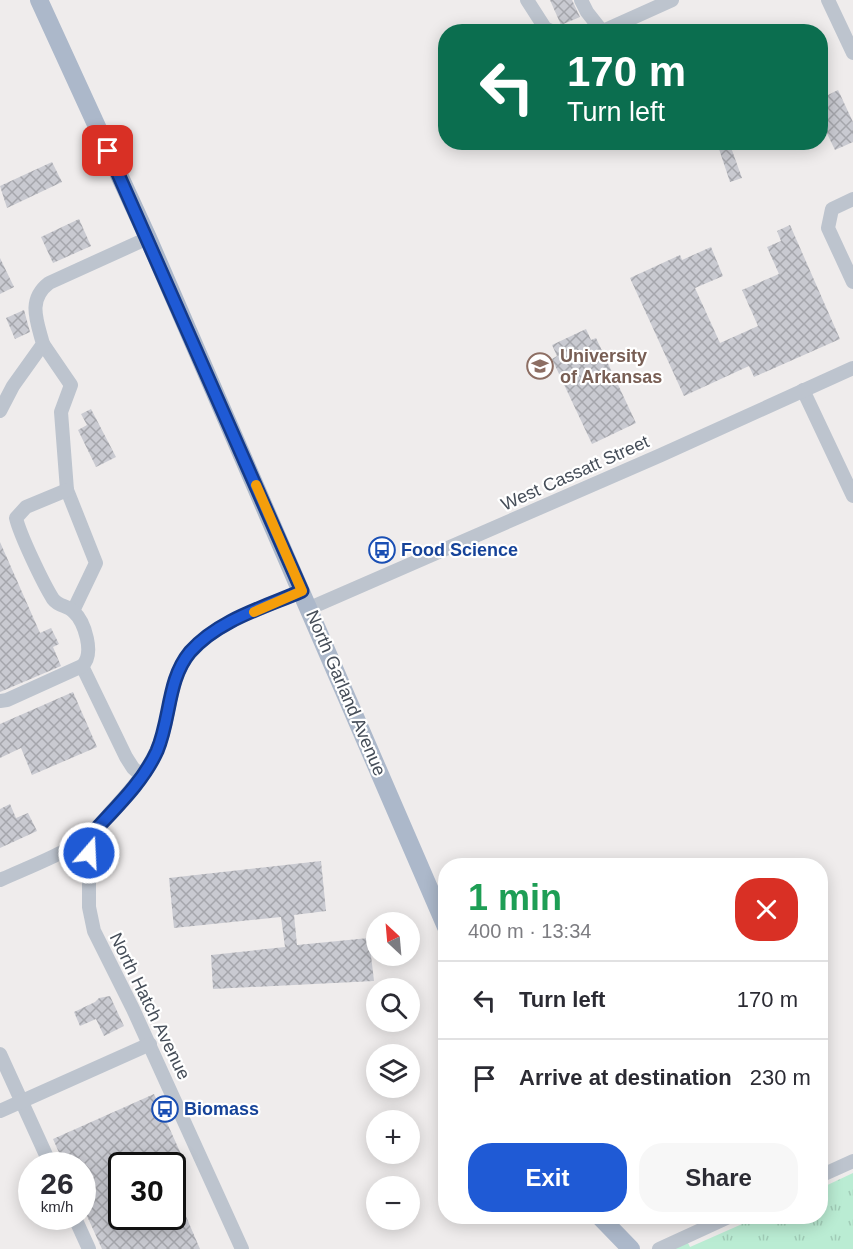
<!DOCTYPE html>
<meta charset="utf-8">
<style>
:root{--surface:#fff;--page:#f7f7f7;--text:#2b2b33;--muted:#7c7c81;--line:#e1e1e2;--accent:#1f5ad5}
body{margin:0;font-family:Arial,sans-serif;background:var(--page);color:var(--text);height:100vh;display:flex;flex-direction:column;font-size:22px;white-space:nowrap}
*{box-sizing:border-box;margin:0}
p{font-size:20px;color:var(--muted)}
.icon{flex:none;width:33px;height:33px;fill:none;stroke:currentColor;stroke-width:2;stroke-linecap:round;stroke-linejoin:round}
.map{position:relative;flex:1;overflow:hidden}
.details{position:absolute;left:438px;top:858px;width:390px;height:366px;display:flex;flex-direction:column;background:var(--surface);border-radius:24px;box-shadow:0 3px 15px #0003}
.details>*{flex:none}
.guide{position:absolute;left:438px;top:24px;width:390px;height:126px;border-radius:24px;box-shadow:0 3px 15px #0003;background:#0b6e4f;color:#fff;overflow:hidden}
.needle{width:39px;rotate:334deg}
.controls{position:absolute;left:366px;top:912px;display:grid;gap:12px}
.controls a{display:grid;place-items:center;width:54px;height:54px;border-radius:50%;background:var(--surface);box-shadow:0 3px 15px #0003;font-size:30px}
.speed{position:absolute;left:18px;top:1152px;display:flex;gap:12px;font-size:30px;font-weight:700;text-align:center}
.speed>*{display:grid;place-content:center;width:78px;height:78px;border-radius:50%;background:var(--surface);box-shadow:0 3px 15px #0003;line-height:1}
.speed small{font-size:15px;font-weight:400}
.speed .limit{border:3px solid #111;border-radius:9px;background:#fff;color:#111}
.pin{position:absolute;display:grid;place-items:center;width:51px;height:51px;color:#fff;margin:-26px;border-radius:12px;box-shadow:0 3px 9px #0006}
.me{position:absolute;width:66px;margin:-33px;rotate:19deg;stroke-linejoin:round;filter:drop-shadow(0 0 4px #0008)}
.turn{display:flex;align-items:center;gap:21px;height:126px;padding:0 30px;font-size:27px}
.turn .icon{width:78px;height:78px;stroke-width:2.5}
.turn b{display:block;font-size:42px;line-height:51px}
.round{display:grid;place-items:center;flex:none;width:63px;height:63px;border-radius:24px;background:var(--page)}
.headline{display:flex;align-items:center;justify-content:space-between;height:102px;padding:0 30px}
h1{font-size:36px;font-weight:800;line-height:45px;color:#1e9e55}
.button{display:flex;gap:12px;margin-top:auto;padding:12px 30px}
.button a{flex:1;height:69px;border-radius:24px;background:var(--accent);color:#fff;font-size:24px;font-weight:800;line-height:69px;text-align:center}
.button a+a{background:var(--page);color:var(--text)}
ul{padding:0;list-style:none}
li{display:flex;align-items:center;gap:18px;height:78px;padding:0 30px;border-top:2px solid var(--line)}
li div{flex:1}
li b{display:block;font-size:22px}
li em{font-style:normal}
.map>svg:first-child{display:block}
</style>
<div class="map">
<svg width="853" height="1249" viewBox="0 0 853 1249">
<defs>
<pattern id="grass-tufts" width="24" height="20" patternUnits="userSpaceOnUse" patternTransform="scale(1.5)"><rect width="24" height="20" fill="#baecd3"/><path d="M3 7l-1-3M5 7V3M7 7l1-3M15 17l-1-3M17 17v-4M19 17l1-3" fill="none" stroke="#a1ccb7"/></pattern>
<pattern id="building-cross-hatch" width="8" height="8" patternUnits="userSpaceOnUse" patternTransform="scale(1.5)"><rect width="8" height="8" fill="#c9cad1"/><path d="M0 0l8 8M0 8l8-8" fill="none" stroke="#a5a6ac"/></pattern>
</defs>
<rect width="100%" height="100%" fill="#efecec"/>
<path fill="url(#grass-tufts)" d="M853,1173v76h-187l21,-8 3,6 68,-30 62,-1 1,-28z"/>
<g fill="url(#building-cross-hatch)">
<path d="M550,0h22l8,17 -19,8z"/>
<path d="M838,90l15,32v20l-18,8 -15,-31v-20z"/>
<path d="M729,142l13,36 -12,4 -12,-36z"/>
<path d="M52,162l10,20 -55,26 -7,-22z"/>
<path d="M79,219l12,27 -38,17 -12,-26z"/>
<path d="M790,225l50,114 -86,38 -5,-11 -65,30 -54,-118 50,-23 2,5 29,-13 12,29 -28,12 25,55 38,-17 -16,-36 37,-16 -12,-27 14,-6 -4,-10z"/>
<path d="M0,258l14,29 -14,7z"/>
<path d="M24,310l6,22 -15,7 -9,-21z"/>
<path d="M586,329l5,11 5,-2 40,85 -44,21 -40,-85 5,-3 -5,-11z"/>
<path d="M91,409l25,48 -20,10 -18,-37 9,-5 -6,-11z"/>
<path d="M0,542l40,91 11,-5 8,16 -6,3 8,19 -61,26z"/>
<path d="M73,692l24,55 -65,28 -11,-27 -21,10v-34z"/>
<path d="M10,804l6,14 12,-5 9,18 -37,17v-39z"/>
<path d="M321,861l5,50 -32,4 3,30 72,-7 5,43 -161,8 -2,-34 74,-8 -4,-30 -107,11 -5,-50z"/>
<path d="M110,996l14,30 -20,10 -8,-17 -16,7 -6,-14 21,-10 4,-4z"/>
<path d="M154,1094l27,60 -18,8 1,4h-42v50h50v-48l14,30 -4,9 18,42h-98l-20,-44v-39h-17l-12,-27z"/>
</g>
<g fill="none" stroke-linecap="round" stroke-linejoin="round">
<g stroke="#bdc4ce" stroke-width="14">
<path d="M527,0l18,28 8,4"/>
<path d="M581,0l6,12 15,19"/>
<path d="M828,0l25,53"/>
<path d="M601,32l71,-32"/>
<path d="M853,199l-21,10 -4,19 25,54"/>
<path d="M43,344l28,41 -10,27 6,78 29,73 -23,48"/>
<path d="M803,390l50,106"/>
<path d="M0,411l13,-25 30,-42c-6,-23 -16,-44 6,-61l99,-45"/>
<path d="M310,608l351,-153 192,-87"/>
<path d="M82,666l44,91 7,11 9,8"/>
<path d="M0,701l7,-1 75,-34c13,-12 3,-44 -9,-55 -6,-6 -14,-4 -20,-12 -10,-16 -33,-64 -37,-81l10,-11 41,-17"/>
<path d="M89,837v70l5,24 39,78 109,240"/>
<path d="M0,880c29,-13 59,-24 86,-42 9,-5 15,-15 22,-23 22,-24 43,-46 54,-78 9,-30 8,-61 29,-85 27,-32 74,-45 111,-61"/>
<path d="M0,1054l51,112"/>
<path d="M0,1111l150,-67"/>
<path d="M820,1176l33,-15"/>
<path d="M74,1216l15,33"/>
<path d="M659,1249l72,-33"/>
</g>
<g stroke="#acb8ca" stroke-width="18">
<path d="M39,0l109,238 298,689"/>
<path d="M599,1216l32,33"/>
</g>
</g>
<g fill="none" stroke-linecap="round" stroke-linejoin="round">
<g stroke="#143a8a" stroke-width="15">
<path id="route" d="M89,853v-16c24,-27 53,-53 68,-86 14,-33 10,-71 33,-99 28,-32 75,-45 112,-61l-194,-440"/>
</g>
<use href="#route" stroke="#1f5ad5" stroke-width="10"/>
<path stroke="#f59e0b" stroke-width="10" d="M254,612l48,-21 -46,-106"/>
</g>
<defs>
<g id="university-ring" transform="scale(1.35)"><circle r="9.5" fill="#fff" stroke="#8d6e63" stroke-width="1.5"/><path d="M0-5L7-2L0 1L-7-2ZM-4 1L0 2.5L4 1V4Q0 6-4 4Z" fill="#8d6e63"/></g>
<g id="bus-ring" transform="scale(1.35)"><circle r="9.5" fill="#fff" stroke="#1a4fb4" stroke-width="1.5"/><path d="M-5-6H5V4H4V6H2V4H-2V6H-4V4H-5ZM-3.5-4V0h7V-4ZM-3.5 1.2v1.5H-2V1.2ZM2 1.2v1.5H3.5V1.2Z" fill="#1a4fb4"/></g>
</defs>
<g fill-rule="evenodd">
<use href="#university-ring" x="540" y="366"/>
<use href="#bus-ring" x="382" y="550"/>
<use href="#bus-ring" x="165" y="1109"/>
</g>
<g text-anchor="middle" stroke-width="4.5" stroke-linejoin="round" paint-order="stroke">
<g font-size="18" font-weight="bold" fill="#785e54" stroke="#fff" text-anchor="start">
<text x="560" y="362">University<tspan x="560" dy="21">of Arkansas</tspan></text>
</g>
<g font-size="18" fill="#454d58" stroke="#fff">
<text transform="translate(575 473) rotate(-24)" y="6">West Cassatt Street</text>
<text transform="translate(346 693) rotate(67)" y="6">North Garland Avenue</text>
<text transform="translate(150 1006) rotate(64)" y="6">North Hatch Avenue</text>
</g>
<g font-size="18" font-weight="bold" fill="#164399" stroke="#fff" text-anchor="start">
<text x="401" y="556">Food Science</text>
<text x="184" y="1115">Biomass</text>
</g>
</g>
</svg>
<div class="controls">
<a><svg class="needle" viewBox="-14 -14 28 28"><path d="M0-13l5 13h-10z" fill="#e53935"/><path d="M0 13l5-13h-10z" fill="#7c7c81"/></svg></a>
<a><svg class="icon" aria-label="search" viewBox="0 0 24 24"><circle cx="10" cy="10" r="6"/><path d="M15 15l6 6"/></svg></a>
<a><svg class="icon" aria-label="layers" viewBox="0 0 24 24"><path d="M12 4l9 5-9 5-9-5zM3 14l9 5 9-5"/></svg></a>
<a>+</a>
<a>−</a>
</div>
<div class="speed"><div>26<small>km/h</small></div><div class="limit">30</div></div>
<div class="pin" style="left:108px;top:151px;background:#d93025"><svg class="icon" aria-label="arrive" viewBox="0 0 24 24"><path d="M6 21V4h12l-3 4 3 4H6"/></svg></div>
<svg class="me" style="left:89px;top:853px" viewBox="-20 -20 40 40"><circle r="17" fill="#1f5ad5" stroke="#fff" stroke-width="3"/><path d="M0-11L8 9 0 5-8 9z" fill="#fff"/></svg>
<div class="guide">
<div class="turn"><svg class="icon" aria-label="left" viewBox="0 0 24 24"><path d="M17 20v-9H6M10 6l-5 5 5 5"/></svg><div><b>170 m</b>Turn left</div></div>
</div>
<section class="details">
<div class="headline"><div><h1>1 min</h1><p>400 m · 13:34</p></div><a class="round" style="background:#d93025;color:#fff"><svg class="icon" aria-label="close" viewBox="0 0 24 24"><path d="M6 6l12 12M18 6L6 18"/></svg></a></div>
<ul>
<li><svg class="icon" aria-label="left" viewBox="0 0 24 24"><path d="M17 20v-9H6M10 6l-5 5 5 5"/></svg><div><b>Turn left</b></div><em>170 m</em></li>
<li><svg class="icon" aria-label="arrive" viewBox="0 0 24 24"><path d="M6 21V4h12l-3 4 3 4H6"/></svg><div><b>Arrive at destination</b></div><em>230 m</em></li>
</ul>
<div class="button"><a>Exit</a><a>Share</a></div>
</section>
</div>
